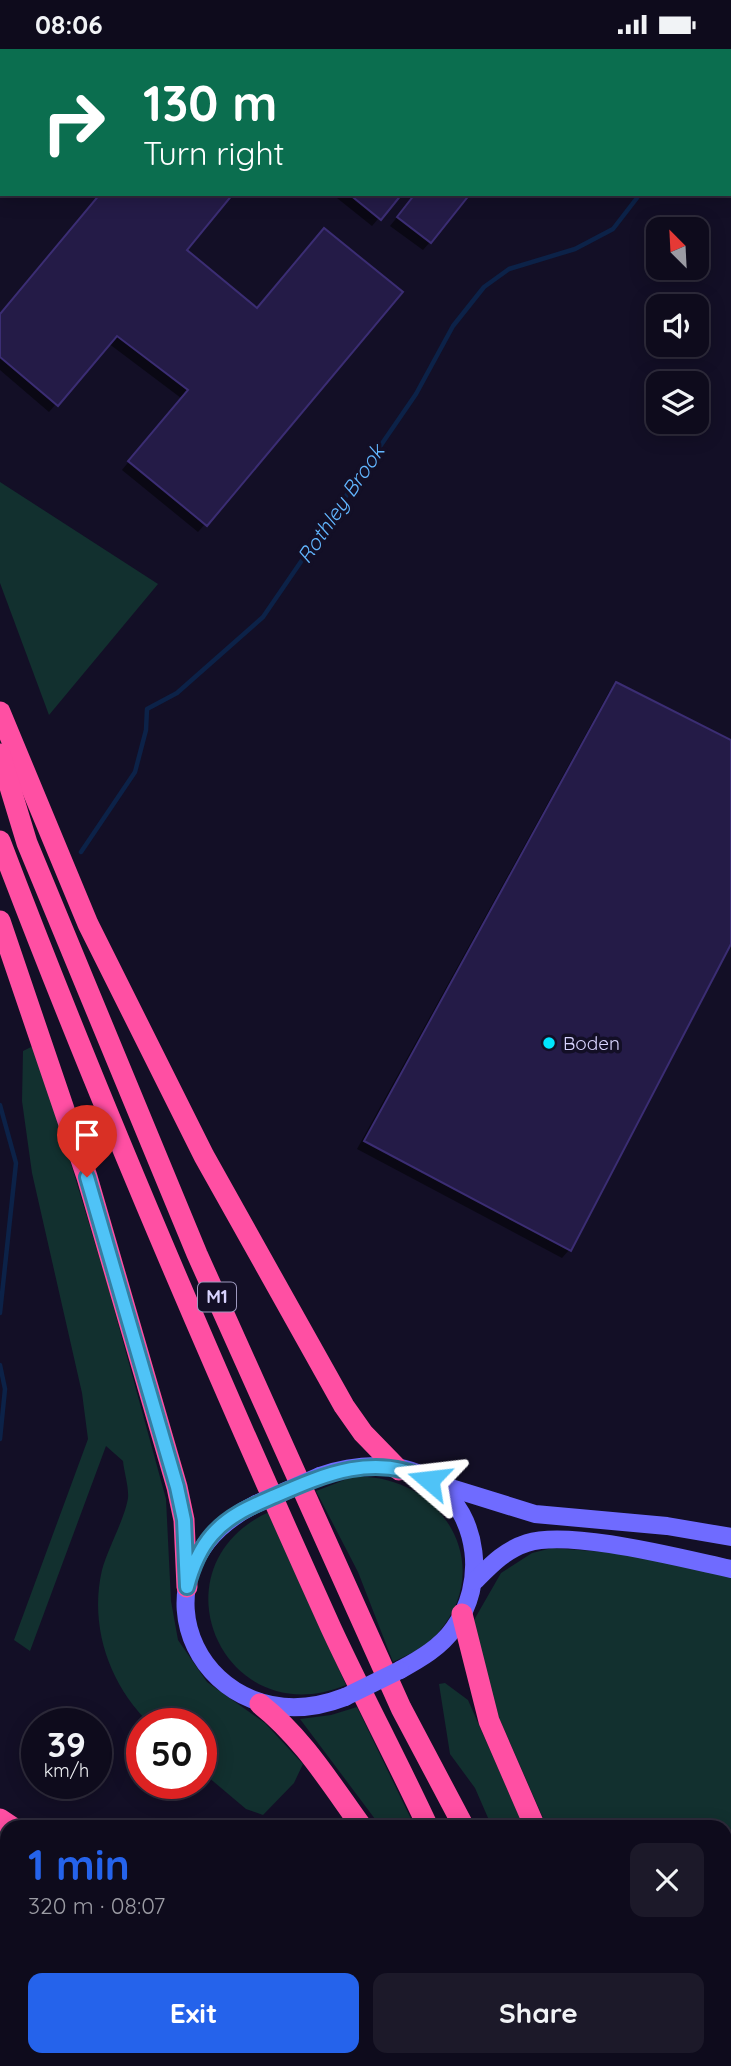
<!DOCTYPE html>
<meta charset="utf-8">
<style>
:root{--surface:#0e0b1c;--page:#1c1929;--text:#f1f3f6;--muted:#9b9ba3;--line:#2e2b3b;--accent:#2563eb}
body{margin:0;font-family:Quicksand,sans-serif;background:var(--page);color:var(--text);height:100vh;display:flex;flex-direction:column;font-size:26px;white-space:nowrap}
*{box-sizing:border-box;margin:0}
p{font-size:23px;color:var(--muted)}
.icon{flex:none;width:38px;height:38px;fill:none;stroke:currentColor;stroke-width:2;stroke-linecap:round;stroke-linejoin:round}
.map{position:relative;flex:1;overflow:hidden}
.drawer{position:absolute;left:0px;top:1771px;width:732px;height:247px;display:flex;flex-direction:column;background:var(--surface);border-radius:21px 21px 0 0;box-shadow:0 4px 18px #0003,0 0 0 2px var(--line)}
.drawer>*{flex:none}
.banner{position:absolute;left:0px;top:0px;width:732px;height:147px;box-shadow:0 4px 18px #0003,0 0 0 2px var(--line);background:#0b6e4f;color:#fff;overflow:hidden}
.needle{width:46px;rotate:336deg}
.fabs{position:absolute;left:646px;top:168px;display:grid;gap:14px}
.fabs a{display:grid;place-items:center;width:63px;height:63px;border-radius:14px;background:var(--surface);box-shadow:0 4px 18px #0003,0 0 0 2px var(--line);font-size:35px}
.speed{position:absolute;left:21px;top:1659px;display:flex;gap:14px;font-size:35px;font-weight:700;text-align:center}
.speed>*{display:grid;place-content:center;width:91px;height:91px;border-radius:50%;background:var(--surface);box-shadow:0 4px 18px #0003,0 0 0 2px var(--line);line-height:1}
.speed small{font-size:18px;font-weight:400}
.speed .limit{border:10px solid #d22;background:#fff;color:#111}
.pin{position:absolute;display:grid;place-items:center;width:60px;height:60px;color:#fff;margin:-72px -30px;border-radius:50% 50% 50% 0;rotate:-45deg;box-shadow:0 0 7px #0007}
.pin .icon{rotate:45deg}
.me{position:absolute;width:77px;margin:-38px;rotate:287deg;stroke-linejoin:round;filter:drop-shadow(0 0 5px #0008)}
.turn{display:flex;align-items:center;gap:24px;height:147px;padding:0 28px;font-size:32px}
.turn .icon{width:91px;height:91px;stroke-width:2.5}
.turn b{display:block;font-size:49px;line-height:60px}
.round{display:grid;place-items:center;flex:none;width:74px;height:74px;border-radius:14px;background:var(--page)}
.overview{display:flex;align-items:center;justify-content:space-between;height:119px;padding:0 28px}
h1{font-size:42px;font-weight:800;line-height:52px;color:var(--accent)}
.button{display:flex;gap:14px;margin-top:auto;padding:14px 28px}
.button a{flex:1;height:80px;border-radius:14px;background:var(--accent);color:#fff;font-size:28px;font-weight:800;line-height:80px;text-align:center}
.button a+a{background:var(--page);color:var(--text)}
.status{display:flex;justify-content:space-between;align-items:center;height:49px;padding:0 35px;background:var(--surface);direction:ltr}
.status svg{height:19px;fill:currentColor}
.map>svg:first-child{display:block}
</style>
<div class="status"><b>08:06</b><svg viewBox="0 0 49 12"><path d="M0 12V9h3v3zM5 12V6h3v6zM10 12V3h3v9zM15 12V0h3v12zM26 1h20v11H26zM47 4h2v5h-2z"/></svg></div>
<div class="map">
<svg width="731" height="2017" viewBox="0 0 731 2017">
<rect width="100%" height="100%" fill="#130f26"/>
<g fill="#12302f">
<path d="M0,433l158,102 -109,131 -49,-132z"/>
<path d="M35,996l72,238 59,216 5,102 7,39 29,42 58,41 38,41 -9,19 -31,32 -17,-6 -45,-38v-47h-51c-41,-40 -61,-98 -48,-154 6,-22 23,-52 26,-72 1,-11 -4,-26 -5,-37l-17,-15 -76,205 -16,-11 74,-201 -6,-46 -50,-220 -10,-72 1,-50z"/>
<path d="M352,1428c86,-6 147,86 86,156 -12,14 -28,21 -45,29l-35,-90 -42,-81z"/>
<path d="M269,1463l77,173c-122,51 -197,-118 -77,-173z"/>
<path d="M552,1499l80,6 99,19v493h-45l-5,-6h43v-233h-177l-65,-148 -8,-59 27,-47 31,-20z"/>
<path d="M445,1634l23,17 56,127h-32l-17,-39 -25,-34 -11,-70z"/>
<path d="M357,1658l58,120h-34l-81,-108 31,-4z"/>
<path d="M0,1875l7,6v62l-7,-5z"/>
<path d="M117,2011h146l9,6h-145z"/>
<path d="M550,2011h52l4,6h-54z"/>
</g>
<g fill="#0007">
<path d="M450,0h136l-1,2z"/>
<path d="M332,145h67l-27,32z"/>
<path d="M416,145l14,48 -7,8 -33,-24z"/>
<path d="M184,201l21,274 -7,8 -76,-62 59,-72 -73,-55 -59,69 -49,-42v-55z"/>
<path d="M616,635l115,58v198l-162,310 -7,8 -205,-109 252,-457z"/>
</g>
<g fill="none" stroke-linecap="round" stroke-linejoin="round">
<g stroke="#0c2248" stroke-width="4.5">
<path d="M730,66h1"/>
<path d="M81,803l54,-80 11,-42 1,-21 30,-16 86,-76 153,-223 37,-68 31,-39 25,-18 66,-20 38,-20 27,-35"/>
<path d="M0,1056l16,58 -16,150"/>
<path d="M0,1316l5,24 -5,50"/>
</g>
</g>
<g fill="#241b47" stroke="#3b2d73" stroke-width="2">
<path d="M250,0h182l2,2h-185z"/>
<path d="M467,0h122l-2,2z"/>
<path d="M100,145h133l-46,56 70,58 67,-80 79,64 -196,234 -79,-65 60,-71 -71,-54 -59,70 -58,-49v-43z"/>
<path d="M349,145h53l-21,26z"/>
<path d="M415,145h55l-39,49 -34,-26z"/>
<path d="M616,633l115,58v204l-160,307 -207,-110z"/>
</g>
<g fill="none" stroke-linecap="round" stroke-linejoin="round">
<g stroke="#6f6bff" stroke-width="18">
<path d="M320,1427c33,-12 84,-17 115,7 45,34 51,101 19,145 -13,19 -34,31 -54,42"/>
<path d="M435,1434l100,31 132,12 64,11"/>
<path d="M256,1455c-140,69 -51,247 89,193"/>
<path d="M475,1532c16,-16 30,-31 52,-38 43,-14 157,16 204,26"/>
</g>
<g stroke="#ff4fa3" stroke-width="21">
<path d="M0,663l88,212 116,232 140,250 19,27 36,37"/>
<path d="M0,705l27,89 170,411 204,454 63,119"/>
<path d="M0,792c101,266 214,528 331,787 31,67 66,132 97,199"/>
<path d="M0,872l87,256 90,310 7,33 3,67"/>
<path d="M462,1565l27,107 46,106"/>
<path d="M260,1655c43,34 70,79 102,123"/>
<path d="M0,1770l12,8"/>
<path d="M0,1810l7,5"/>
<path d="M308,2011l9,6"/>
<path d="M369,2011l10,6"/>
<path d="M501,2011l3,6"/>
<path d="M531,2011l3,6"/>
<path d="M621,2011l4,6"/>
<path d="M668,2011l5,6"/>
</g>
<g stroke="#6f6bff" stroke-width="18">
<path d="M256,1455l64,-28"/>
<path d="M345,1648l55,-27"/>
</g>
</g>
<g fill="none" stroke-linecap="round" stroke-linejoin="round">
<g stroke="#337fa1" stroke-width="18">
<path id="route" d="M87,1128l90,310 7,33 3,67c5,-19 12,-37 25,-52 17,-20 40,-29 63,-39 50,-22 101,-44 154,-16"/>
</g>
<use href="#route" stroke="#4fc3f7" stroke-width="12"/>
</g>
<circle fill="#00e5ff" stroke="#130f26" stroke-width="2.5" cx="549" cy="994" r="7"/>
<g text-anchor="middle" stroke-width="7" stroke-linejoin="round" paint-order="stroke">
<rect fill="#130f26" stroke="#9e99be" stroke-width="2" x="198" y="1233.5" width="38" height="29" rx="5"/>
<g font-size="18" font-weight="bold" fill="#d9d4ff">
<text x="217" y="1254">M1</text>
</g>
<g font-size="19" fill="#d9d4ff" stroke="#130f26" text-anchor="start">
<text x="563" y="1001">Boden</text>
</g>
<g font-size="21" font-style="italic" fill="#62b6ff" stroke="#130f26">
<text transform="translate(341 455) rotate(-56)" y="7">Rothley Brook</text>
</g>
</g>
</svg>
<div class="fabs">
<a><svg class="needle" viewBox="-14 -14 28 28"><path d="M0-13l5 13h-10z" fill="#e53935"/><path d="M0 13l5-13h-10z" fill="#9b9ba3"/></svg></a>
<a><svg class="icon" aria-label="sound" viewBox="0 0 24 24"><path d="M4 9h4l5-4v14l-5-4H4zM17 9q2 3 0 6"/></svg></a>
<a><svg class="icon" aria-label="layers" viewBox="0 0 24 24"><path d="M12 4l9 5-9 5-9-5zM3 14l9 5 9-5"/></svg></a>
</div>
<div class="speed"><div>39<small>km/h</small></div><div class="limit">50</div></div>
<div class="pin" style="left:87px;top:1128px;background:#d93025"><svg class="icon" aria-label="arrive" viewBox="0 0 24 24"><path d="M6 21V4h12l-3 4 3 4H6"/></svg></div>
<svg class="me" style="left:429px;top:1431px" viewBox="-20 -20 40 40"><path d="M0-17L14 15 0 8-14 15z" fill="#4fc3f7" stroke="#fff" stroke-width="4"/></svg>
<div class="banner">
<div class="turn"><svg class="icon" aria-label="right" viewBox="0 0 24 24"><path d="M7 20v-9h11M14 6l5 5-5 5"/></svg><div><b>130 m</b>Turn right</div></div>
</div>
<section class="drawer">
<div class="overview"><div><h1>1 min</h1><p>320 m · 08:07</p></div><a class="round"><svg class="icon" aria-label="close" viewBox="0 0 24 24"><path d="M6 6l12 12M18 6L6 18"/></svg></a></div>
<div class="button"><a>Exit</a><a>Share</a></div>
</section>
</div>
